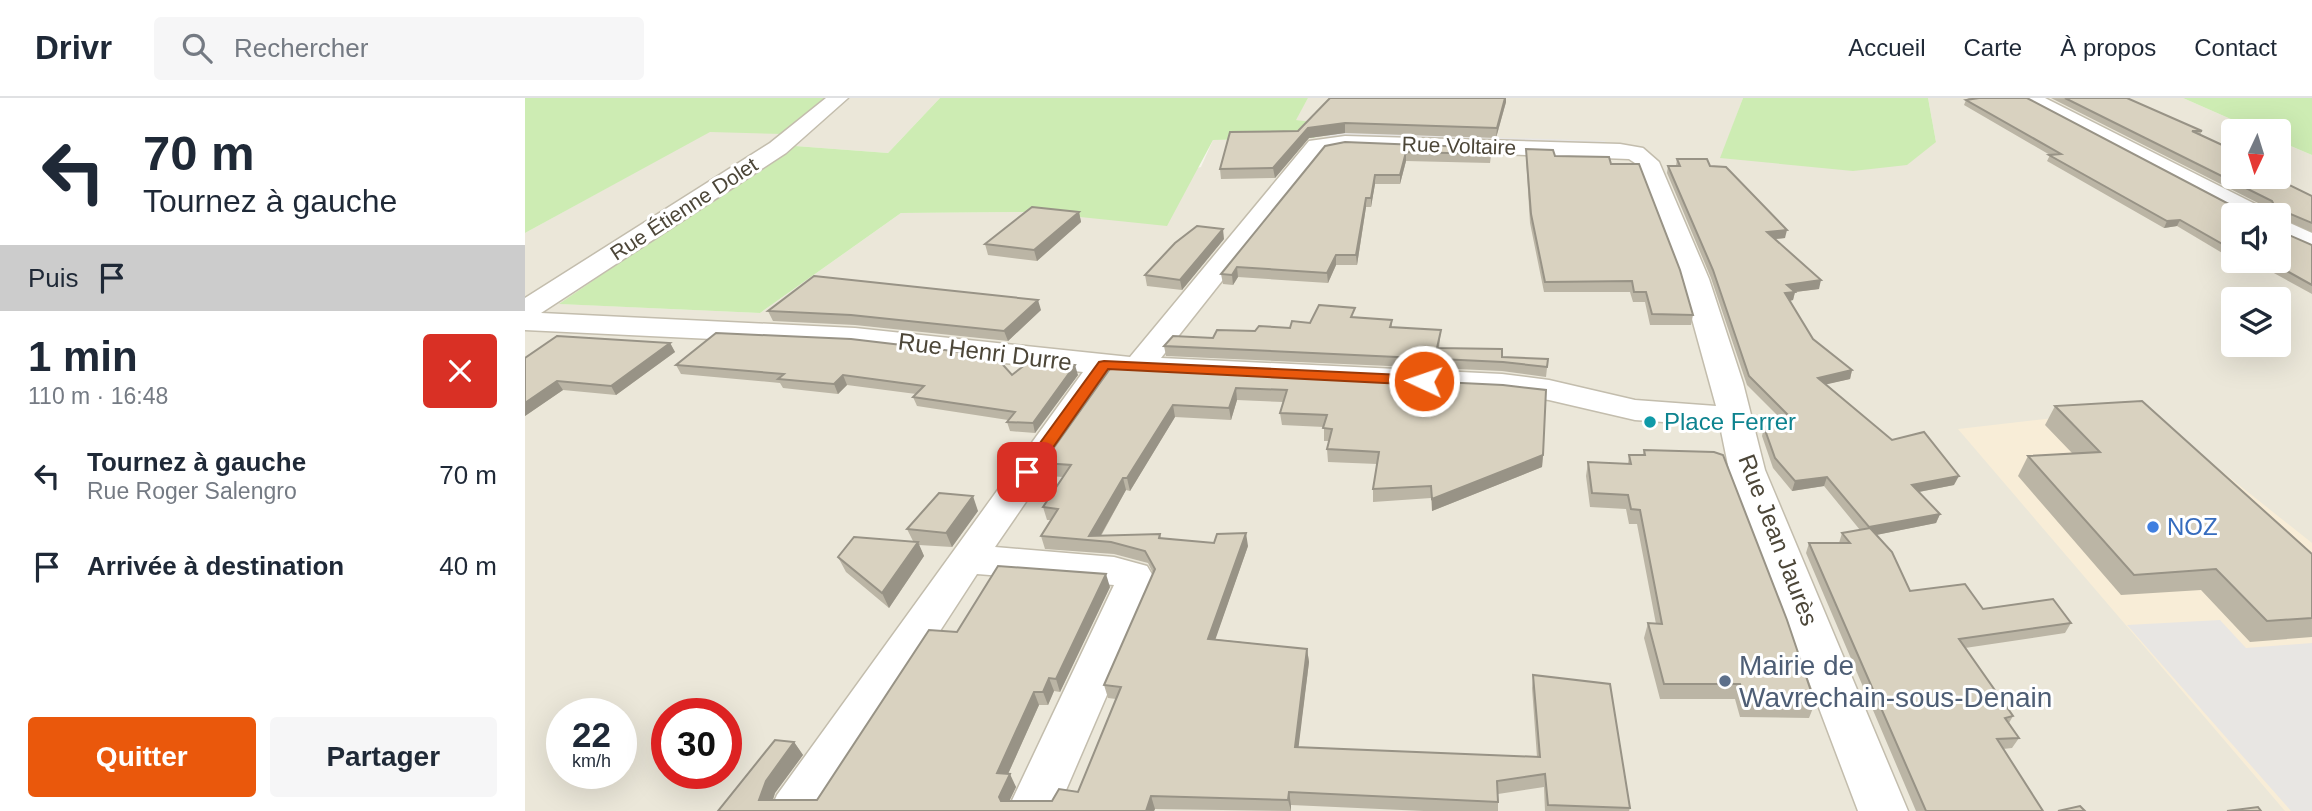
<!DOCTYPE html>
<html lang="fr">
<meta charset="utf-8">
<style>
:root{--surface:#fff;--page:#f6f6f7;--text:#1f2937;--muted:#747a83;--line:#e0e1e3;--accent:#ea580c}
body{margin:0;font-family:Helvetica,sans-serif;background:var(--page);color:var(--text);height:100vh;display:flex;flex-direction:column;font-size:26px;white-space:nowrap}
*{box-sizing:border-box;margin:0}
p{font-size:23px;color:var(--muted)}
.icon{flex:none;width:38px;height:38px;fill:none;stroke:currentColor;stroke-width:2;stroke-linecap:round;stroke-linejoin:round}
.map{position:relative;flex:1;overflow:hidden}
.sheet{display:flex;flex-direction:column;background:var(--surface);width:525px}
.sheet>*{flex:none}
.banner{background:#fff;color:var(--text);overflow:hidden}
.needle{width:46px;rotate:184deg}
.tools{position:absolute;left:1696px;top:21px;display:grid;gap:14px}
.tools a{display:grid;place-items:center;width:70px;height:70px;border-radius:7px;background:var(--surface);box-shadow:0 7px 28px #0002;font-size:35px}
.speed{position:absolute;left:21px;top:600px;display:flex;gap:14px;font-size:35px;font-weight:700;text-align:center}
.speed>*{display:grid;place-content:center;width:91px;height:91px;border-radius:50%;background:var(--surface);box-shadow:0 7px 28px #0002;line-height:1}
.speed small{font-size:18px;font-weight:400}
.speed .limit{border:10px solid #d22;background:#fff;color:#111}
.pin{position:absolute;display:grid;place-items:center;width:60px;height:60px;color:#fff;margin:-30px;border-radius:14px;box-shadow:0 4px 10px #0006}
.me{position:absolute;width:77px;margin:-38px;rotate:273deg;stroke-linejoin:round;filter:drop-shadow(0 0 5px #0008)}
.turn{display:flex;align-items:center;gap:24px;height:147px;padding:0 28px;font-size:32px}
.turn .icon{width:91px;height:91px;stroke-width:2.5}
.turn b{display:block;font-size:49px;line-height:60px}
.then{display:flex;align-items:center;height:66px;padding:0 28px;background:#0003;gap:14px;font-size:26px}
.round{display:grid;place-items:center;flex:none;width:74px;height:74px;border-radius:7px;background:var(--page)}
.headline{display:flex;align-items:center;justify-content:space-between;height:119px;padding:0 28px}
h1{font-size:42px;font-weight:800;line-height:52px}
.action{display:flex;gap:14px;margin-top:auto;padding:14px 28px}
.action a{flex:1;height:80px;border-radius:7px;background:var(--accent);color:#fff;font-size:28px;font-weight:800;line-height:80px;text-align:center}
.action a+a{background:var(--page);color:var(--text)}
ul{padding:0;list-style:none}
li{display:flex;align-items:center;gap:21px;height:91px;padding:0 28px}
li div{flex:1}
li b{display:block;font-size:26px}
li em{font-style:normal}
header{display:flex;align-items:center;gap:42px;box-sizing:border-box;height:98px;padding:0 35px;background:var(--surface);border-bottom:2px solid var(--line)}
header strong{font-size:33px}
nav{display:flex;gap:38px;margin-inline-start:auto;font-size:24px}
.search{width:490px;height:63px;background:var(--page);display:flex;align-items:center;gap:18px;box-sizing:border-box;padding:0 24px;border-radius:7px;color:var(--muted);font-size:26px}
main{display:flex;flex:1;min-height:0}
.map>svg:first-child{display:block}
</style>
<header>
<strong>Drivr</strong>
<div class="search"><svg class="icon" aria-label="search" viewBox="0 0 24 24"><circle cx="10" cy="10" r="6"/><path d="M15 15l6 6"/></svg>Rechercher</div>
<nav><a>Accueil</a><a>Carte</a><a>À propos</a><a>Contact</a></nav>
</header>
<main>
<section class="sheet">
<div class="banner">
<div class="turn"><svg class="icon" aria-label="left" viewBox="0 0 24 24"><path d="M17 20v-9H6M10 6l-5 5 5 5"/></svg><div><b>70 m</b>Tournez à gauche</div></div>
<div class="then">Puis<svg class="icon" aria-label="arrive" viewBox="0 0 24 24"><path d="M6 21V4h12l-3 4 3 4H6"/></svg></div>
</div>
<div class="headline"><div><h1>1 min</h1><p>110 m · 16:48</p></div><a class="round" style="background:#d93025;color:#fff"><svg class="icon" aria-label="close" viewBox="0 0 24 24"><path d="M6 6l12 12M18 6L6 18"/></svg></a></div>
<ul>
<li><svg class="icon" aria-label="left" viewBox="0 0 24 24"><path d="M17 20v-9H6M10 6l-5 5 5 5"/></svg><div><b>Tournez à gauche</b><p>Rue Roger Salengro</p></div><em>70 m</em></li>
<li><svg class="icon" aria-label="arrive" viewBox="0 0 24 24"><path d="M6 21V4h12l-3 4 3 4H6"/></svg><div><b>Arrivée à destination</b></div><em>40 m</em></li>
</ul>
<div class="action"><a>Quitter</a><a>Partager</a></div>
</section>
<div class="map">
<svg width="1787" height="713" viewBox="0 0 1787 713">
<rect width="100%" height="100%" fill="#f6f4eb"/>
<path fill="#ebe7d9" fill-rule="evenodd" d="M303,0h112l-52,55 -93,-7 -45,27 -189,131 199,9 141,-100 131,-1 169,-45 12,-27 101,-2 13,-13 -32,-5 13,-22h435l-22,60 215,-16 -8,-44h255l75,33h-25v46h46v-36l33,14v656h-1787v-578l185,-102 74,2zM1708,117h46v46h-46zM1708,201h46v46h-46zM37,616h59v60h-59zM142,616h59v60h-59z"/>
<path fill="#f8edd7" d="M1617,310l170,135v268h-27l-327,-382z"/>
<g fill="#cdecb3">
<path d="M0,0h303l-44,36 -74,-2 -185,101z"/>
<path d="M415,0h368l-12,22 32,4 -14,14 -101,2 -46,86 -135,-14 -131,1 -141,100 -201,-9 191,-131 45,-27 93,7z"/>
<path d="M1218,0h185l8,44 -29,23 -54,6 -133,-13z"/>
<path d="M1658,0h129v57l-33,-14v-10h-21z"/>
</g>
<g fill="#e8e6e3">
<path d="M803,34l277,9 1,6 -280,-10z"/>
<path d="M1695,522l26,28 66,-5v168h-21l-164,-186z"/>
</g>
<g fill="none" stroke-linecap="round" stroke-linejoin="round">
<g stroke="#c3bdad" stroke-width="3">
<g id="minor">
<path d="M301,0h22l-62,55 -245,160 314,15 275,29 179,-216 36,-5 275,8 23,4 16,14 50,117 34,104 22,87 143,341h-50l-129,-341 -9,-44 -85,-6 -86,-20 -47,-6 -389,-19 -118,172 119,10 33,9 9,15 -99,230h-50l107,-226 -137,-11 -154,237h-53l7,-16 306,-423 -228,-26 -330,-16v-32l245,-155zM820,50l284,11 9,6 43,114 35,127 -81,-6 -86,-20 -47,-6 -341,-16 163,-206z"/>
<path d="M1495,0h25l222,112 3,5h-30z"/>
<path d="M1754,120l33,15v18l-33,-15z"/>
</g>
</g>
<use href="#minor" fill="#fff" fill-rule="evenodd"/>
</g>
<g fill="#bbb5a5">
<path d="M805,0l176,4 -10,36 -151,-5 -36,5 -34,40 -54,1 -1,-10 78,-38z"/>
<path d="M1442,0h60l215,113 27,-2 -1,-1 -217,-110h76l75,33 -2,4 33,42 79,19v36l-31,-14 1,14 30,13v49l-60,-33h27l-46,-46v41l-4,1 -52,-31 -13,2 -117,-67 3,-6 -86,-50 2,-5 3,-1z"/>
<path d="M800,48l167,2 -2,15 -84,-2 -6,23h-25l-4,23h-5l-9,58h-21l-8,18 -90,-6 -5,8 -10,-1 -2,-10z"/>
<path d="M1001,51l29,7 56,8 82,151 -2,10h-41l-5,-23h-12l-3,-10h-86l-14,-69 -4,-65z"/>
<path d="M1152,61l33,7 75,72 -10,1 44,50 -24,3 -2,8 -3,1 23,38 39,31 -2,9 -24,5 66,56 62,45 -35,7 21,22 -4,9 -60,12 34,56 73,18 88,14 -6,10 -100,15 48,68 -4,7 10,15 -7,10 -9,1 40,62h-127l-110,-258 3,-10h30l3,-10 18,-3 -36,-44 -32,5 -19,-23 -11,-32 2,-9 20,-5 -37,-37 -36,-107 -44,-105 1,-7h8z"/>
<path d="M554,114l2,10 -44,39 -49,-6 -3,-11z"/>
<path d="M699,141l-42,51 -35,-4 -2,-11z"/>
<path d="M516,212l-33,31 -153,-16 -82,-4 -5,-10z"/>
<path d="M830,219l37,3v7l49,3 -2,18 63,9 46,2 -2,18 -44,-6 -336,-15 -2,-10 91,-15 35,-3 20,-5z"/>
<path d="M145,245l5,9 -59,43 -53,-5 -38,26v-58z"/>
<path d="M151,267l336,10h66l-43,58 -25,-2 -3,-9 1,-2 -91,-14 -4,-9 3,-3 -69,-9 -9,9 -55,-6 -3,-5 -99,-9z"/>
<path d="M587,268l391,19 40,70 -1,12 -110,44 -1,-13 -58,4v-13l4,-25 -49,-2 -1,-13 2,-8h-5v-14l-42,-2 -2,-12 3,-11 -46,-2 -6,20 -56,-3 -45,74 -4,-1 -25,46 59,-2 1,4 87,8 -33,93 92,10 2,13 -11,85 239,10 -5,-69 1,-13 97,133 -1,3h-84l-1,-24 -46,7v17h-74l-133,-6v6l-136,-2 -1,2h-436l76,-69 9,13 -28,38 -2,7h44l140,-168 153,-45 -50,105 -6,-1 -6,14h-9l-31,69 8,13 -7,14h43l26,-9 38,-93 -8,-1 -4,-13 49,-112 -5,-10 -34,-9 -69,-5 -4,-13 10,-16h-4l-4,-13 20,-30 -16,-1 -4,-13z"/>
<path d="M1530,308l257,148v83l-62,5 -49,-52 -80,5 -103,-119 10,-20 44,-3 -27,-28z"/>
<path d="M1119,352l171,253 -6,15 -69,-1 -5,-18h-75l-16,-61 4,-15 8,1 -19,-100h-8l-3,-15 -36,-2 -4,-31 2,-14 40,2 1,-9h14z"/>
<path d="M453,413l-26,36 -33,-2 5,11 -35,52 -43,-36 -8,-15 75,-16 -6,-12z"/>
</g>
<g fill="#989386">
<path d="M980,0h1v4l-10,36 1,-10z"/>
<path d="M820,25v10l-36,5 -34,40 -2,-10 35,-40z"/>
<path d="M881,54v9l-6,23v-9z"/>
<path d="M850,77v9l-4,23v-9z"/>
<path d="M841,100v9l-9,58 -1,-10z"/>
<path d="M554,114l2,10 -44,39 -3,-11z"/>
<path d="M1655,122l-3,6 -13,2 3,-7z"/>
<path d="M698,131l1,10 -42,51 -2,-10z"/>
<path d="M1262,132l-2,8 -20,2 2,-8z"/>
<path d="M811,157v10l-8,18 -1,-10z"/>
<path d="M712,169l1,10 -5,8 -1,-10z"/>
<path d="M1296,182l-2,9 -24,3 -2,8 -10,2 4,-17z"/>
<path d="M513,202l3,10 -33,31 -4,-10z"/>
<path d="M145,245l5,9 -59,43 -5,-9z"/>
<path d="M550,267l3,10 -43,58 -2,-10z"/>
<path d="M1327,272l-2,9 -35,8 3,-9z"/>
<path d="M318,277l4,10 -9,9 -4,-10z"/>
<path d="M32,283l6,9 -38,26v-13z"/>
<path d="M711,290l1,12 -6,20 -2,-12z"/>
<path d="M648,307l2,12 -45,74 -3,-13z"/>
<path d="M1018,357l-1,12 -110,44v-12z"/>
<path d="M1434,378l-5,9 -46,9 4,-9z"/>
<path d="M1302,379l-3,9 -32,5 3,-10z"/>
<path d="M598,380l3,12 -28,50 -9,-4z"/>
<path d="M448,398l5,15 -26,36 -6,-14z"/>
<path d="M1415,416l-4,9 -70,14 3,-10z"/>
<path d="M721,435l2,13 -37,106 -3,-13z"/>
<path d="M393,444l6,14 -35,52 -7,-15z"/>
<path d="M581,476l4,13 -50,105 -4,-13z"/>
<path d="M782,551l2,13 -12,98 -2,-13z"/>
<path d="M524,580l5,13 -6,14 -5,-13z"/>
<path d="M509,594l5,13 -36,80 -6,-12z"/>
<path d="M269,644l9,13 -28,38 -6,18 -10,-11 7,-19z"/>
<path d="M485,676l6,13 -11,23 -6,-13z"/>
<path d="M764,694l2,13v6l-3,-11z"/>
<path d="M626,698l4,13 -1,2h-8z"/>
</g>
<g fill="#d9d2c0" stroke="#989386" stroke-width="2">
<path d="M805,0h175l-8,30 -152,-5 -37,5 -35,40 -53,1 10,-37 68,-1z"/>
<path d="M1454,0h48l215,113 34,-2 -4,-8 -207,-103h62l75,33h-10l41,19v27h40l39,19v27l-31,-13 1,22 30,13v40l-43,-24h10v-46h-46v35l-53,-30 -13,1 -118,-66 12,-1 -95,-54z"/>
<path d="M820,44l147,6 -2,6 -84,-2 -6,23h-25l-4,23h-5l-10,57h-20l-9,18 -90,-6 -5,8 -11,-1 104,-128z"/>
<path d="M1001,51l27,1 2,6 54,1 2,7h28l41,106 13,45 -41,-1 -6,-22h-12l-2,-11 -87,1 -14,-68z"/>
<path d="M1152,61h30l3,7 16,1 61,63 -20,2 54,48 -34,5 8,7 -10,1 28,46 39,31 -34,8 74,62 32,-8 35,44 -47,9 28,29 -71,13 -42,-50 -32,4 -20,-23 -11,-31 29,-7 -44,-44 -36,-106 -45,-104h12z"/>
<path d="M507,109l47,5 -45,38 -49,-6z"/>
<path d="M672,128l26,3 -43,51 -35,-5 30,-32z"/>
<path d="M289,178l224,24 -34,31 -153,-16 -83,-4z"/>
<path d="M794,207l36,3 -4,9 41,3 -2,7 51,3 -4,18 65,1v8l46,2 -1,8 -44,-5 -339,-16 9,-10 40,2 4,-8 38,1 4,-5 31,2 2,-7 18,2z"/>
<path d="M191,235l135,6 144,17 17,19 19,-15 44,5 -42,58 -26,-1 8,-10 -102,-15 11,-11 -81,-11 -9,9 -56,-5 6,-5 -108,-9z"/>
<path d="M32,238l113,7 -59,43 -54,-5 -32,22v-45z"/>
<path d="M587,268l391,19 43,5 -3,65 -111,44 -1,-13 -58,3 6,-37 -52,-3 5,-20 -9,-1 4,-13 -47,-2 7,-23 -51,-2 -7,20 -56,-3 -46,73h-4l-34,58 71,-2 -1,4 55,5 3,-9 29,-1 -38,106 99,10 -12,98 245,10 -7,-82 77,9 20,124 -82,-3 -3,-31 -48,7 1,21 -209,-10 -1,8 -137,-4 -5,15h-428l57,-71 19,2 -28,39 -7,19h58l112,-170 28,2 41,-66 108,8 -50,105 -7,-1 -6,14h-9l-37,81 13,1 -11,23 2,4h51l7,-12 19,3 43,-105 -17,-2 51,-116 -10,-18 -34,-9 -70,-6 17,-27 -15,-2 28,-42 -28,-2z"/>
<path d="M1617,303l170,153v64l-45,3 -51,-52 -82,6 -106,-119 72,-4 -45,-46z"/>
<path d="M1119,352l70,2 9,3 64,165 28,83 -70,-1 -5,-18h-76l-16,-61 14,1 -22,-114 -9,-1 -3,-14 -36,-2 -4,-31 43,2 -2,-9h16z"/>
<path d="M414,395l34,3 -27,37 -39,-4z"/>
<path d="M1345,430l22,24 18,39 55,-7 18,25 70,-10 18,24 -112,16 54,77 -8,2 14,20 -22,1 46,72h-117l-117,-268h41l-8,-10z"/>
<path d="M329,439l64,5 -36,51 -44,-36z"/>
<path d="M1555,708l5,5h-27z"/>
<path d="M1733,709l3,4h-34z"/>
</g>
<path fill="#ea580c" stroke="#983908" stroke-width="2" d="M579,263l320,15 7,5 -7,4 -316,-16 -75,107h-12v-7l78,-107z"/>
<circle fill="#0f9aa8" stroke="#fff" stroke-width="2.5" cx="1125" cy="324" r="7"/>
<circle fill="#3f7fe0" stroke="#fff" stroke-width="2.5" cx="1628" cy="429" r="7"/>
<circle fill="#5c6f8a" stroke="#fff" stroke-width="2.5" cx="1200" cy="583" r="7"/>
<g text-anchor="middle" stroke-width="6" stroke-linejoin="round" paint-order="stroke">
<g font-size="21" fill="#4c4638" stroke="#fff">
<text transform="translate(934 48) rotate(2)" y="7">Rue Voltaire</text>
<text transform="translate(159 111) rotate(-33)" y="7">Rue Étienne Dolet</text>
</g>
<g font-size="24" fill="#4c4638" stroke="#fff">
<text transform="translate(460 254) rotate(7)" y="8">Rue Henri Durre</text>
<text transform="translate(1253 442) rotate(69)" y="8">Rue Jean Jaurès</text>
</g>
<g font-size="24" fill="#0d838f" stroke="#fff" text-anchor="start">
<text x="1139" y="332">Place Ferrer</text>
</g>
<g font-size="24" fill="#366cbe" stroke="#fff" text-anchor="start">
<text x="1642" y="437">NOZ</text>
</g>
<g font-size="28" fill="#4e5e75" stroke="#fff" text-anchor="start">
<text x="1214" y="577">Mairie de<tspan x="1214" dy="32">Wavrechain-sous-Denain</tspan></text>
</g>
</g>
</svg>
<div class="tools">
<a><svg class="needle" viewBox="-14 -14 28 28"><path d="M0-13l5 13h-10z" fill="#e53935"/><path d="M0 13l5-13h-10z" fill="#747a83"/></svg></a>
<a><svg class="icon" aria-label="sound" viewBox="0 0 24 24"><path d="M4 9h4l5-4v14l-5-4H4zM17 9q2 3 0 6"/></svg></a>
<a><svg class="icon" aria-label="layers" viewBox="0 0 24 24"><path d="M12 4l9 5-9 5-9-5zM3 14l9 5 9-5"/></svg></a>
</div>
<div class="speed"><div>22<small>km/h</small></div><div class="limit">30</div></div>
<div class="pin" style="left:502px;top:374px;background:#d93025"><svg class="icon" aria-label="arrive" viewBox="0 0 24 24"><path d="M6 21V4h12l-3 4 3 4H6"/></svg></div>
<svg class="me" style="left:899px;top:283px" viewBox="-20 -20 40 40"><circle r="17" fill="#ea580c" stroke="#fff" stroke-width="3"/><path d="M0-11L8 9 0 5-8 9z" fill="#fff"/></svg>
</div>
</main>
